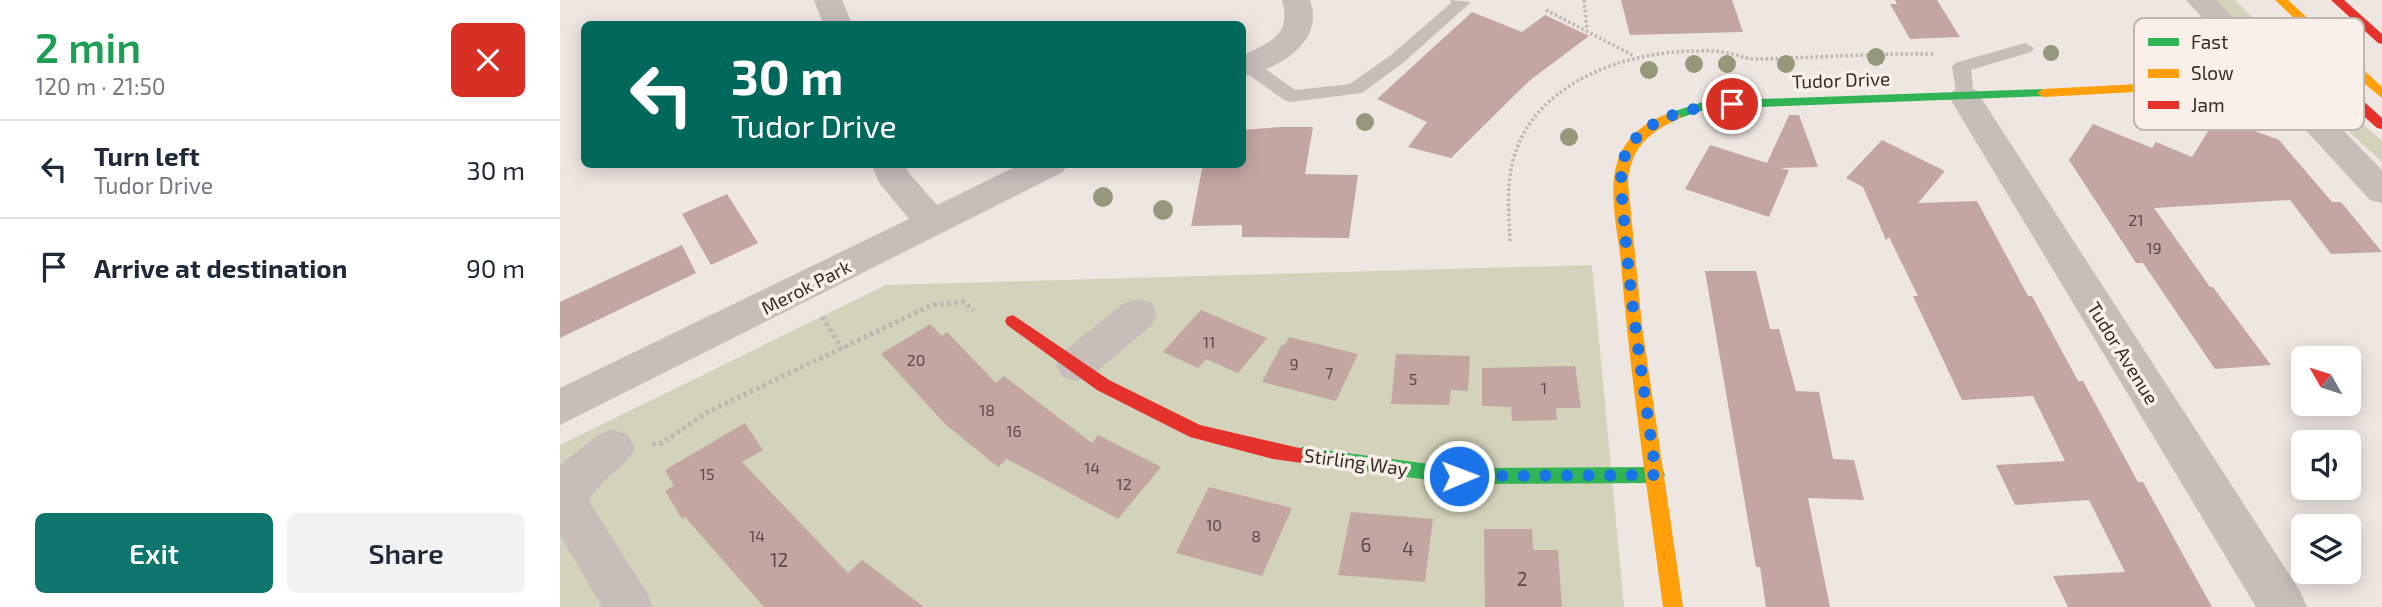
<!DOCTYPE html>
<meta charset="utf-8">
<style>
:root{--surface:#fff;--page:#f2f2f3;--text:#1f2937;--muted:#747a83;--line:#e0e1e3;--accent:#0f766e}
body{margin:0;font-family:"Exo 2",sans-serif;background:var(--page);color:var(--text);height:100vh;display:flex;flex-direction:column;font-size:26px;white-space:nowrap}
*{box-sizing:border-box;margin:0}
p{font-size:23px;color:var(--muted)}
.icon{flex:none;width:38px;height:38px;fill:none;stroke:currentColor;stroke-width:2;stroke-linecap:round;stroke-linejoin:round}
.map{position:relative;flex:1;overflow:hidden}
.panel{display:flex;flex-direction:column;background:var(--surface);width:560px}
.panel>*{flex:none}
.guide{position:absolute;left:21px;top:21px;width:665px;height:147px;border-radius:10px;box-shadow:0 4px 18px #0003;background:#00695c;color:#fff;overflow:hidden}
.needle{width:46px;rotate:309deg}
.fabs{position:absolute;left:1731px;top:346px;display:grid;gap:14px}
.fabs a{display:grid;place-items:center;width:70px;height:70px;border-radius:10px;background:var(--surface);box-shadow:0 4px 18px #0003;font-size:35px}
.pin{position:absolute;display:grid;place-items:center;width:60px;height:60px;color:#fff;margin:-30px;border:4px solid #fff;border-radius:50%;box-shadow:0 2px 7px #0007}
.me{position:absolute;width:77px;margin:-38px;rotate:89deg;stroke-linejoin:round;filter:drop-shadow(0 0 5px #0008)}
.turn{display:flex;align-items:center;gap:24px;height:147px;padding:0 35px;font-size:32px}
.turn .icon{width:91px;height:91px;stroke-width:2.5}
.turn b{display:block;font-size:49px;line-height:60px}
.round{display:grid;place-items:center;flex:none;width:74px;height:74px;border-radius:10px;background:var(--page)}
.overview{display:flex;align-items:center;justify-content:space-between;height:119px;padding:0 35px}
h1{font-size:42px;font-weight:600;line-height:52px;color:#1e9e55}
.button{display:flex;gap:14px;margin-top:auto;padding:14px 35px}
.button a{flex:1;height:80px;border-radius:10px;background:var(--accent);color:#fff;font-size:28px;font-weight:600;line-height:80px;text-align:center}
.button a+a{background:var(--page);color:var(--text)}
ul{padding:0;list-style:none}
li{display:flex;align-items:center;gap:21px;height:98px;padding:0 35px;border-top:2px solid var(--line)}
li div{flex:1}
li b{display:block;font-size:26px}
li em{font-style:normal}
main{display:flex;flex:1;min-height:0}
.map>svg:first-child{display:block}
</style>
<main>
<section class="panel">
<div class="overview"><div><h1>2 min</h1><p>120 m · 21:50</p></div><a class="round" style="background:#d93025;color:#fff"><svg class="icon" aria-label="close" viewBox="0 0 24 24"><path d="M6 6l12 12M18 6L6 18"/></svg></a></div>
<ul>
<li><svg class="icon" aria-label="left" viewBox="0 0 24 24"><path d="M17 20v-9H6M10 6l-5 5 5 5"/></svg><div><b>Turn left</b><p>Tudor Drive</p></div><em>30 m</em></li>
<li><svg class="icon" aria-label="arrive" viewBox="0 0 24 24"><path d="M6 21V4h12l-3 4 3 4H6"/></svg><div><b>Arrive at destination</b></div><em>90 m</em></li>
</ul>
<div class="button"><a>Exit</a><a>Share</a></div>
</section>
<div class="map">
<svg width="1822" height="607" viewBox="0 0 1822 607">
<rect width="100%" height="100%" fill="#eee6e1"/>
<g fill="#d2d3ba">
<path d="M1651,0h24l61,61c-36,3 -63,-38 -85,-61z"/>
<path d="M1769,101l11,3 42,37v21l-62,-57z"/>
<path d="M1032,265l32,342h-1064v-162l326,-160z"/>
</g>
<g fill="#c3a6a2">
<path d="M1061,0h111l11,32 -113,3z"/>
<path d="M1335,0h42l23,37 -50,2 -20,-35h7z"/>
<path d="M912,12l50,20 23,-17 44,21 -60,45 -78,77 -43,-11 19,-25 -50,-23z"/>
<path d="M1229,115h10l19,52 -38,1 9,2 -20,47 -84,-28 25,-44 57,18z"/>
<path d="M1657,117l62,23 53,62h9l41,50 -51,2 -41,-54 -136,8 56,79h3l58,78 -56,4 -72,-106h-7l-67,-103 24,-36 59,24 4,-6 36,15z"/>
<path d="M721,127h32l-8,47 53,1 -9,63 -107,-1v-12l-51,1 12,-62h39v-34z"/>
<path d="M1322,140l63,31 -27,32 59,-2 51,95h4l46,85h5l55,101h5l69,125h-144l-15,-31 72,-4 -36,-72 -74,5 -19,-40 69,-4 -32,-65 -71,4 -49,-104h5l-29,-59 -3,3 -23,-53 -17,-9z"/>
<path d="M167,194l31,49 -47,22 -29,-51z"/>
<path d="M122,245l14,28 -136,65v-36z"/>
<path d="M1145,271h51l14,58h9l17,62 23,1 14,67 21,1 10,40 -56,-2 22,109h-64l-6,-40h-4z"/>
<path d="M641,310l66,28 -29,35 -32,-14 -8,9 -35,-16z"/>
<path d="M370,324l12,12 5,-4 49,51 8,-7 88,67 6,-8 63,32 -43,52 -111,-60 -9,8 -53,-43 -64,-70z"/>
<path d="M729,337l69,17 -22,47 -74,-19 20,-38 3,1z"/>
<path d="M836,354l74,2 -2,35 -17,-1 -2,15 -58,-1z"/>
<path d="M1015,366l6,42h-25l1,12 -45,1 -1,-14 -29,-1v-38z"/>
<path d="M185,423l18,27 -21,12 106,111 14,-13 62,47h-160l-79,-90 -3,2 -17,-28 9,-5 -9,-16z"/>
<path d="M649,487l83,21 -30,68 -86,-23z"/>
<path d="M791,512l82,7 -8,63 -87,-7z"/>
<path d="M924,529h48l1,21h25l4,57h-77z"/>
</g>
<g fill="none" stroke-linecap="round" stroke-linejoin="round">
<g stroke="#c0b6b2" stroke-width="3.5" stroke-dasharray="2.5 2.5" stroke-linecap="butt">
<path d="M1024,0l3,30"/>
<path d="M986,10l88,46"/>
<path d="M950,241c-1,-26 -4,-54 3,-80 19,-76 107,-108 178,-110 12,0 25,-1 37,2 9,1 17,6 26,6 60,-1 120,-6 181,-5"/>
</g>
<g stroke="#c0b6b2" stroke-width="5" stroke-dasharray="3.5 3.5" stroke-linecap="butt">
<path d="M262,317l20,32"/>
<path d="M92,444l10,-1 44,-30 226,-108 31,-3 11,8"/>
</g>
<g fill="#c7beba" fill-rule="evenodd">
<path d="M890,0l21,2 -68,61 -41,30 -71,9 -7,-2 -42,-30v-9h12l41,29 55,-6 41,-29 60,-52z"/>
<path d="M1465,43l9,5 -3,4 -60,18 3,27 -2,4h-14l-6,-34 3,-4z"/>
</g>
<g fill="#c7beba" fill-rule="evenodd">
<path d="M254,0h28l10,24h-29z"/>
<path d="M722,0h28c15,43 -31,68 -68,77v-21c28,-14 50,-21 40,-56z"/>
<path d="M1626,0h30l166,170v33l-12,-3z"/>
<path d="M1405,87l11,3 324,501 7,16h-51l-307,-510 5,-7z"/>
<path d="M311,164h34l3,8 29,33 84,-41h47l-5,8 -503,253v-37l349,-169 -29,-35z"/>
<path d="M578,299l14,4 5,11 -5,11 -62,52 -14,4 -14,-4 -6,-12 6,-12 62,-50z"/>
<path d="M53,429l15,6 7,13c-11,22 -37,31 -46,54l57,89 7,16h-51l-42,-72v-70l38,-30z"/>
</g>
<g fill="#30b455" fill-rule="evenodd">
<path d="M1483,89l6,4 -1,3 -341,13 -33,11 -7,-4 2,-3 37,-12z"/>
<path d="M742,447l157,21 197,-1 6,2 3,6 -3,6 -6,2 -197,1 -157,-21 -6,-3 -3,-5 3,-5z"/>
</g>
<g fill="#ff9f0a" fill-rule="evenodd">
<path d="M1715,0h13l94,87v11l-22,-18 -317,17 -6,-4 6,-4 309,-16z"/>
<path d="M1114,112l7,4 -2,3c-31,13 -49,30 -51,64l14,143 41,281h-20c-15,-114 -33,-229 -42,-344 -3,-31 -13,-70 -4,-100 8,-27 31,-44 57,-51z"/>
</g>
<g fill="#e5322d" fill-rule="evenodd">
<path d="M1771,0h13l38,34v10l-4,-1z"/>
<path d="M1760,75l29,13 33,30v11l-5,-1 -38,-34 -24,-12 -1,-3z"/>
<path d="M453,315l96,65 91,45 108,25 3,5 -3,5 -6,3 -29,-4 -83,-22 -93,-47 -90,-65 -2,-4 2,-4z"/>
</g>
</g>
<g fill="#96987c">
<circle cx="1491" cy="53" r="8"/>
<circle cx="1316" cy="57" r="9"/>
<circle cx="1134" cy="64" r="9"/>
<circle cx="1167" cy="64" r="9"/>
<circle cx="1226" cy="64" r="9"/>
<circle cx="1089" cy="70" r="9"/>
<circle cx="805" cy="122" r="9"/>
<circle cx="1009" cy="137" r="9"/>
<circle cx="543" cy="197" r="10"/>
<circle cx="603" cy="210" r="10"/>
</g>
<g fill="none" stroke-linecap="round" stroke-linejoin="round">
<path stroke="#1a73e8" stroke-width="12" stroke-dasharray="0 21.6" d="M899,476l197,-1c-12,-85 -25,-169 -32,-254 -1,-16 -6,-49 0,-63 15,-41 70,-52 108,-54"/>
</g>
<g text-anchor="middle" stroke-width="7" stroke-linejoin="round" paint-order="stroke">
<g font-size="16" fill="#5b4a46">
<text x="1576" y="226">21</text>
<text x="1594" y="254">19</text>
<text x="649" y="348">11</text>
<text x="356" y="366">20</text>
<text x="734" y="370">9</text>
<text x="769" y="379">7</text>
<text x="853" y="385">5</text>
<text x="984" y="394">1</text>
<text x="427" y="416">18</text>
<text x="454" y="437">16</text>
<text x="532" y="474">14</text>
<text x="147" y="480">15</text>
<text x="564" y="490">12</text>
<text x="654" y="531">10</text>
<text x="197" y="542">14</text>
<text x="696" y="542">8</text>
</g>
<g font-size="19" fill="#382b28" stroke="#fbf0e9">
<text transform="translate(1281 80) rotate(-2)" y="7">Tudor Drive</text>
<text transform="translate(246 287) rotate(-27)" y="7">Merok Park</text>
<text transform="translate(1563 353) rotate(58)" y="7">Tudor Avenue</text>
<text transform="translate(796 462) rotate(8)" y="7">Stirling Way</text>
</g>
<g font-size="19" fill="#5b4a46">
<text x="806" y="552">6</text>
<text x="848" y="556">4</text>
<text x="219" y="567">12</text>
<text x="962" y="586">2</text>
</g>
</g>
<rect x="1574" y="18" width="230" height="112" rx="10" fill="#fbf0e9" stroke="#c0b5af" stroke-width="2"/>
<rect x="1588" y="38" width="31" height="8" fill="#30b455"/>
<rect x="1588" y="69" width="31" height="9" fill="#ff9f0a"/>
<rect x="1588" y="101" width="31" height="8" fill="#e5322d"/>
<g font-size="19" fill="#382b28">
<text x="1631" y="49">Fast</text>
<text x="1631" y="80">Slow</text>
<text x="1631" y="112">Jam</text>
</g>
</svg>
<div class="fabs">
<a><svg class="needle" viewBox="-14 -14 28 28"><path d="M0-13l5 13h-10z" fill="#e53935"/><path d="M0 13l5-13h-10z" fill="#747a83"/></svg></a>
<a><svg class="icon" aria-label="sound" viewBox="0 0 24 24"><path d="M4 9h4l5-4v14l-5-4H4zM17 9q2 3 0 6"/></svg></a>
<a><svg class="icon" aria-label="layers" viewBox="0 0 24 24"><path d="M12 4l9 5-9 5-9-5zM3 14l9 5 9-5"/></svg></a>
</div>
<div class="pin" style="left:1172px;top:104px;background:#d93025"><svg class="icon" aria-label="arrive" viewBox="0 0 24 24"><path d="M6 21V4h12l-3 4 3 4H6"/></svg></div>
<svg class="me" style="left:899px;top:476px" viewBox="-20 -20 40 40"><circle r="17" fill="#1a73e8" stroke="#fff" stroke-width="3"/><path d="M0-11L8 9 0 5-8 9z" fill="#fff"/></svg>
<div class="guide">
<div class="turn"><svg class="icon" aria-label="left" viewBox="0 0 24 24"><path d="M17 20v-9H6M10 6l-5 5 5 5"/></svg><div><b>30 m</b>Tudor Drive</div></div>
</div>
</div>
</main>
